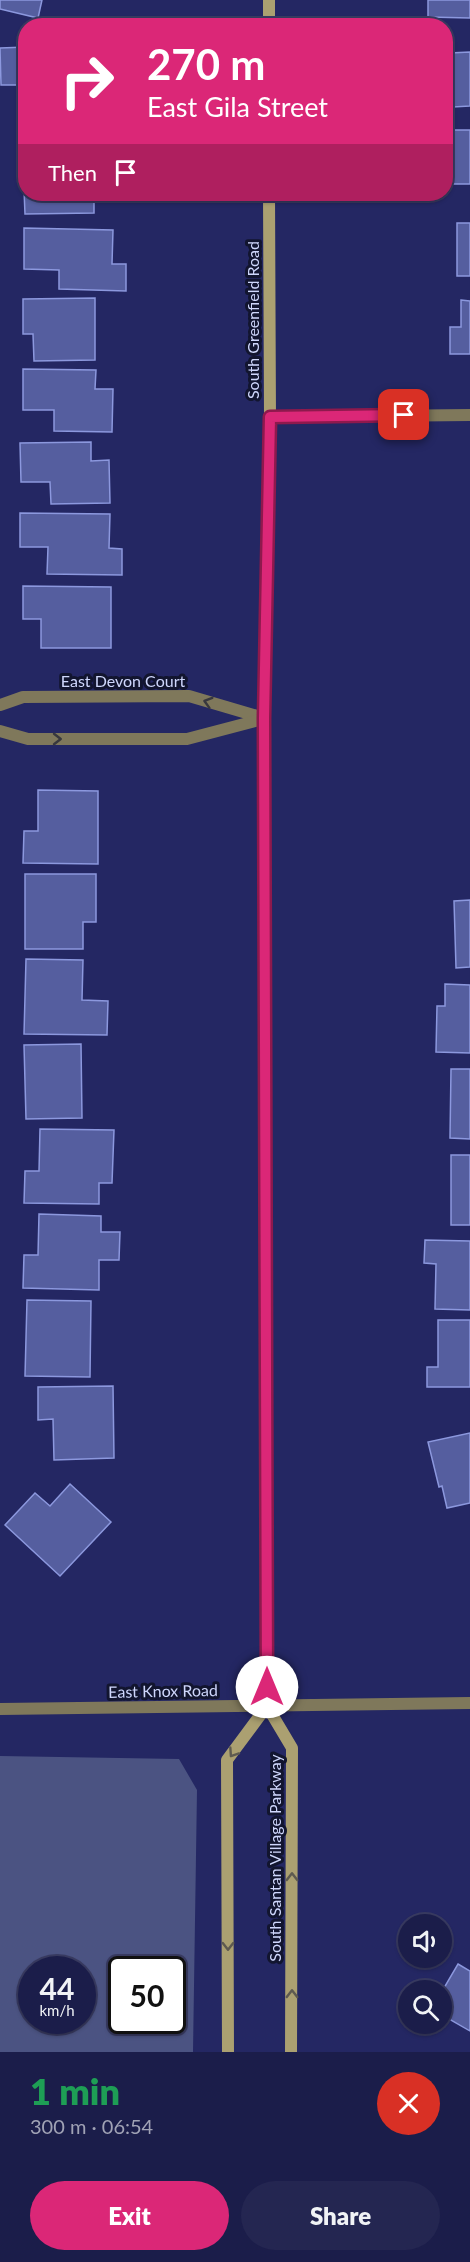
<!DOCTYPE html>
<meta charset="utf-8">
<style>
:root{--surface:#1b1d4a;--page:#242651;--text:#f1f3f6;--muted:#a0a2b5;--line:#393b62;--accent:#db2777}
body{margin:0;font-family:Lato,sans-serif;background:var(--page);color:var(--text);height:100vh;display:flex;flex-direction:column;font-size:22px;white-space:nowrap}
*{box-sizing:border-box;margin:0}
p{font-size:20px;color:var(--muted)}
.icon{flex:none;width:33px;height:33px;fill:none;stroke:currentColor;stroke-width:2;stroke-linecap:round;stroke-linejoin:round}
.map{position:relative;height:2052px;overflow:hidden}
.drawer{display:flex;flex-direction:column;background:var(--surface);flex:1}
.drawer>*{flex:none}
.guide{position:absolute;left:18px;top:18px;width:435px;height:183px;border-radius:24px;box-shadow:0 2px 4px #0004,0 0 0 2px var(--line);background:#db2777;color:#fff;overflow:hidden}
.buttons{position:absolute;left:398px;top:1914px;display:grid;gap:12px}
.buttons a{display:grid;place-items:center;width:54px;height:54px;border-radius:50%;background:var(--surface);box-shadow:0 2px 4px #0004,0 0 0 2px var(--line);font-size:30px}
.speed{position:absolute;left:18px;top:1956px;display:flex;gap:12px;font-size:30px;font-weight:700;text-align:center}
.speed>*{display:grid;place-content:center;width:78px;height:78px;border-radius:50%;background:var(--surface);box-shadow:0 2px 4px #0004,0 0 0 2px var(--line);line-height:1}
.speed small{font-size:15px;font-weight:400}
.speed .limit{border:3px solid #111;border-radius:9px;background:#fff;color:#111}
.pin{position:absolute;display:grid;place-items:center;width:51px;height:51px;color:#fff;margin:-26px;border-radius:12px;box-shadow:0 3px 9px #0006}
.me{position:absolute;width:66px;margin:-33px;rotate:0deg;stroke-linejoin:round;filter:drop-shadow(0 0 4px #0008)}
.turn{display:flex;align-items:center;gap:21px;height:126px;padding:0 30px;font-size:27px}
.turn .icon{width:78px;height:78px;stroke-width:2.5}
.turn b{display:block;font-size:42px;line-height:51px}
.then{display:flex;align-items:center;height:57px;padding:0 30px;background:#0003;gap:12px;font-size:22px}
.round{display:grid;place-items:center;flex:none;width:63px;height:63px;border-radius:32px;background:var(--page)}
.summary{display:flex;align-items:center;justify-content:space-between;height:102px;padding:0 30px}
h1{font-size:36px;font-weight:800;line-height:45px;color:#1e9e55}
.button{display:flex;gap:12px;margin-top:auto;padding:12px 30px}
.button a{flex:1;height:69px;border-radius:36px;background:var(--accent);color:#fff;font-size:24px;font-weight:800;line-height:69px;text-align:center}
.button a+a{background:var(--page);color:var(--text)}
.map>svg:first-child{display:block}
</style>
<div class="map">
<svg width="470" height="2052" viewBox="0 0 470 2052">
<rect width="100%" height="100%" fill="#242763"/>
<path fill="#4b5382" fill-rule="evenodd" d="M0,1756l179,3 18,31 -4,262h-193zM32,1970h50v50h-50zM122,1970h50v50h-50z"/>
<g fill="#555e9f" stroke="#8c98de" stroke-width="1.5">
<path d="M0,0h42l-4,18 -38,-9z"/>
<path d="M428,0h42v18l-42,-1z"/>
<path d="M26,47v74l-5,1 -2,-37h-18l-1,-37z"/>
<path d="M470,52v54l-17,1 -3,-54z"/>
<rect x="446" y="130" width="24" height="54"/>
<path d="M24,190l2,4h68v19l-69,1z"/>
<rect x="457" y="223" width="13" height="53"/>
<path d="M24,228l89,2 -1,34h14v27l-67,-2v-19l-35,-1z"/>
<path d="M95,298v62l-61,1 -1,-27h-10v-35z"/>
<path d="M461,300l9,1v53h-20v-27h11z"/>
<path d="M23,369l73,1 -1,19h18l-1,43 -58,-1v-21h-31z"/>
<path d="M91,442v19l18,-1 1,43 -59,1 -1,-22h-29l-1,-39z"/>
<path d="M20,513l90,1 -1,34 13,1v26l-75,-1 1,-27h-28z"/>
<path d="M23,586l88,1v61h-70v-29h-18z"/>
<path d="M38,790l60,1v73l-75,-1 1,-32h14z"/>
<path d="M25,874h71v48h-13v27h-58z"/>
<path d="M470,900v67l-14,1 -2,-67z"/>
<path d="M26,959l57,1 -1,40 26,1 -1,34 -83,-1z"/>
<path d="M445,984l25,1v68l-34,-1 1,-46h8z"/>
<path d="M81,1044l1,74 -56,1 -2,-74z"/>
<path d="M451,1069h19v70l-20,-1z"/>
<path d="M40,1129l74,1 -2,53h-13v21l-75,-1 1,-32h14z"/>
<rect x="451" y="1155" width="19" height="70"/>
<path d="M39,1214l62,2v16h19l-1,28h-20v30l-76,-2 1,-33h14z"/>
<path d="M425,1240l45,1v69l-35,-1 1,-45 -12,-1z"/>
<path d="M27,1300l64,1 -1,76 -65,-1z"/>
<path d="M438,1320h32v67h-43v-20h11z"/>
<path d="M113,1386l1,72 -60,2 -1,-41 -15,1v-33z"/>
<path d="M470,1433v70l-23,5 -5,-22 -3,1 -11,-45z"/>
<path d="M70,1484l41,38 -51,54 -55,-51 30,-32 15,13z"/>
<path d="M458,1964l12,7v60l-28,-16 8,-15 -9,-7z"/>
</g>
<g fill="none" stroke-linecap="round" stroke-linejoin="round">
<g stroke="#7f785b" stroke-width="12">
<path d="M270,417l200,-2"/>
<path d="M0,705l23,-8 166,-1 75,22"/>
<path d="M0,731l28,8h159l76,-20"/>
<path d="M0,1709l470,-6"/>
</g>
<g stroke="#aba071" stroke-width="12">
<path d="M269,0v26"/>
<path d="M269,194l1,223 -6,301 3,988 25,42 -1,304"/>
<path d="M228,2052l-1,-292 40,-54"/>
</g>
</g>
<defs><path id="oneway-chevron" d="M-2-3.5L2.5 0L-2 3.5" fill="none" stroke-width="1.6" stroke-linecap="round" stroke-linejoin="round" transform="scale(1.5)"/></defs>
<g stroke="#38383e">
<use href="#oneway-chevron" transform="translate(208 702) rotate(-164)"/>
<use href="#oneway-chevron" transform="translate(57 739)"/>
</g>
<g stroke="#5e5a50">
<use href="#oneway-chevron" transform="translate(233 1753) rotate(124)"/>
<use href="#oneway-chevron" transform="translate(292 1877) rotate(-90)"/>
<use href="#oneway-chevron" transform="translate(228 1946) rotate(90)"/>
<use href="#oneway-chevron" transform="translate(292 1994) rotate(-90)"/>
</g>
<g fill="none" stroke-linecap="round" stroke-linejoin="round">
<g stroke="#8e194d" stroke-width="15">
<path id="route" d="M267,1687l-3,-969 6,-301 134,-2"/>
</g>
<use href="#route" stroke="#db2777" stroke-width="10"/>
</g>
<g text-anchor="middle" stroke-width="6" stroke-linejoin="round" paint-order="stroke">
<g font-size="16" fill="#cfd7fc" stroke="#12152f">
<text transform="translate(253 320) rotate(-90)" y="6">South Greenfield Road</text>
<text x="123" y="687">East Devon Court</text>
<text transform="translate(163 1691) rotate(-1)" y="6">East Knox Road</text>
<text transform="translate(275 1858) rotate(-90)" y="6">South Santan Village Parkway</text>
</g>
</g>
</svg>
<div class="buttons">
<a><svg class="icon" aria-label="sound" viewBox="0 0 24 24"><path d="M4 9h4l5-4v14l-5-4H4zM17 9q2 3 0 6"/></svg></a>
<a><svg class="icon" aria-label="search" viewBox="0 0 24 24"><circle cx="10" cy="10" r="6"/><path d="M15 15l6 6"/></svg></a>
</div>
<div class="speed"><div>44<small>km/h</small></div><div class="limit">50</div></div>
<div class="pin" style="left:404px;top:415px;background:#d93025"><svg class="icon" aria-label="arrive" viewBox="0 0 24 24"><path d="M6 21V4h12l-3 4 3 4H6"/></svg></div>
<svg class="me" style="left:267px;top:1687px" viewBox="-20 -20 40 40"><circle r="19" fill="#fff"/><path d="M0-13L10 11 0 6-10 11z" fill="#db2777"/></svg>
<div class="guide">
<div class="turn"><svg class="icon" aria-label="right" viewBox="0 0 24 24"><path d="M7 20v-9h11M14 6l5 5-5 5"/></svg><div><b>270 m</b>East Gila Street</div></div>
<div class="then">Then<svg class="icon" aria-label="arrive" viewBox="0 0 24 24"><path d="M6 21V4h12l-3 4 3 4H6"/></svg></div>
</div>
</div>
<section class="drawer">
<div class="summary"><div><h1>1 min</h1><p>300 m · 06:54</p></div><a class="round" style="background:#d93025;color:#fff"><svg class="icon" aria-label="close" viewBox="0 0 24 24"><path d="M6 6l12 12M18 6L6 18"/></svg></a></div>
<div class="button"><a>Exit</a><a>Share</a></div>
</section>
